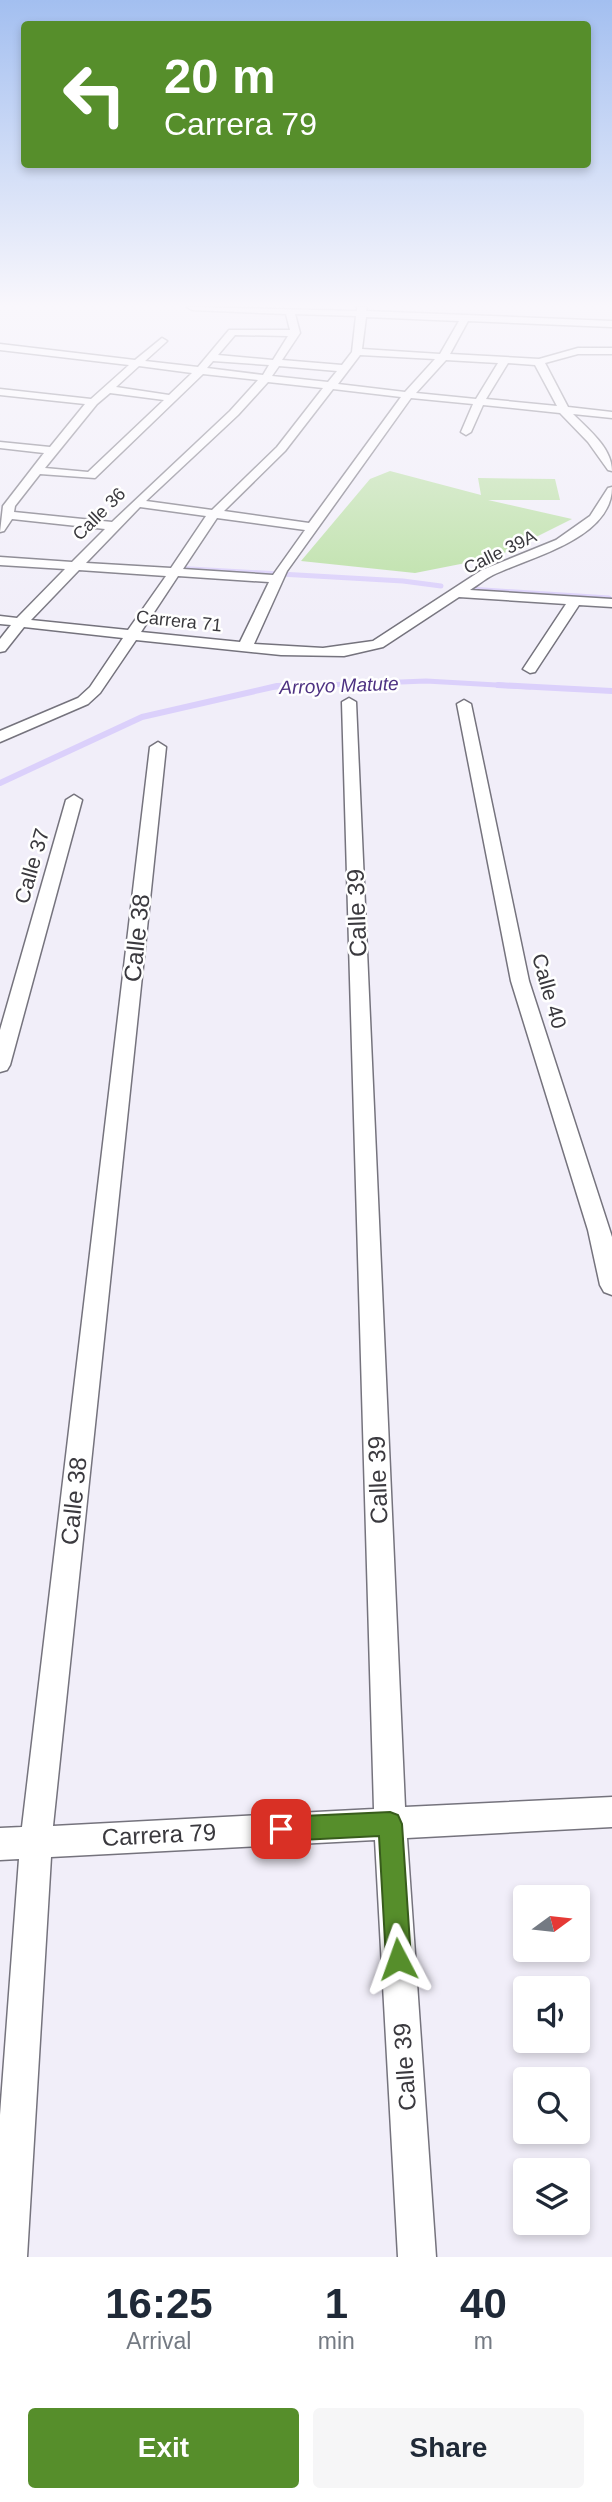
<!DOCTYPE html>
<style>
:root{--surface:#fff;--page:#f6f6f7;--text:#1f2937;--muted:#747a83;--accent:#568e2b}
body{margin:0;font-family:Arial,sans-serif;background:var(--page);color:var(--text);height:100vh;display:flex;flex-direction:column;font-size:26px;white-space:nowrap}
*{box-sizing:border-box;margin:0}
p{font-size:23px;color:var(--muted)}
.icon{flex:none;width:38px;height:38px;fill:none;stroke:currentColor;stroke-width:2;stroke-linecap:round;stroke-linejoin:round}
.map{position:relative;height:2257px;overflow:hidden}
.details{display:flex;flex-direction:column;background:var(--surface);flex:1}
.details>*{flex:none}
.top-card{position:absolute;left:21px;top:21px;width:570px;height:147px;border-radius:7px;box-shadow:0 4px 10px #0003;background:#568e2b;color:#fff;overflow:hidden}
.needle{width:46px;rotate:75deg}
.controls{position:absolute;left:513px;top:1885px;display:grid;gap:14px}
.controls a{display:grid;place-items:center;width:77px;height:77px;border-radius:7px;background:var(--surface);box-shadow:0 4px 10px #0003;font-size:35px}
.pin{position:absolute;display:grid;place-items:center;width:60px;height:60px;color:#fff;margin:-30px;border-radius:14px;box-shadow:0 4px 10px #0006}
.me{position:absolute;width:77px;margin:-38px;rotate:356deg;stroke-linejoin:round;filter:drop-shadow(0 0 5px #0008)}
.turn{display:flex;align-items:center;gap:24px;height:147px;padding:0 28px;font-size:32px}
.turn .icon{width:91px;height:91px;stroke-width:2.5}
.turn b{display:block;font-size:49px;line-height:60px}
.eta{display:flex;justify-content:space-evenly;align-items:center;height:119px;text-align:center}
.eta b{font-size:42px;font-weight:700;line-height:49px}
.action{display:flex;gap:14px;margin-top:auto;padding:14px 28px}
.action a{flex:1;height:80px;border-radius:7px;background:var(--accent);color:#fff;font-size:28px;font-weight:700;line-height:80px;text-align:center}
.action a+a{background:var(--page);color:var(--text)}
.map>svg:first-child{display:block}
</style>
<div class="map">
<svg width="612" height="2257" viewBox="0 0 612 2257">
<rect width="100%" height="100%" fill="#f1eef9"/>
<path fill="#bae0a4" d="M390,471l91,24 -3,-17 77,1 5,21h-72l84,19 -76,38 -81,16 -114,-12 69,-82z"/>
<g fill="none" stroke-linecap="round" stroke-linejoin="round">
<g stroke="#dbd0fb" stroke-width="5">
<path d="M174,568l229,13 38,5"/>
<path d="M469,589l140,9"/>
<path d="M274,687l152,-6 104,6"/>
</g>
<g stroke="#dbd0fb" stroke-width="6">
<path d="M498,685l114,6"/>
<path d="M0,783l142,-66 135,-31 34,-1"/>
</g>
<g stroke="#75737d" stroke-width="3">
<g id="street">
<path d="M187,307l170,4v-4h10l-1,4 246,10v6l-144,-6 -18,33 89,5 39,-11h34v6h-34l-33,9 23,44 44,5v6l-39,-4c16,16 39,34 39,57l-4,-1 -20,-28 -28,-29 -77,-8 -12,27 -5,3 -5,-3 12,-28 -62,-6 -124,173 -33,73 69,4 50,-7 109,-71 74,-30 34,-24 18,-28 4,-1c0,52 -82,70 -119,88 -8,4 -15,10 -23,15l142,9v8l-33,-2 -44,67 -5,1 -7,-4 43,-65 -107,-7 -76,50 -39,9 -63,-1 -145,-15 -36,53 -12,11 -88,38v-11l78,-33 12,-11 33,-49 -99,-11 -19,24 -5,1v-13l11,-14 -11,-1v-8l17,2 48,-49 -65,-4v-8l72,5 33,-33 -93,-10 -8,12 -4,1 3,-26 41,-53 -44,-5v-6l50,5 35,-43 -85,-9v-6l91,10 38,-34 -129,-15v-6l135,16 27,-22 5,3 -2,2 -20,18 53,6 31,-37h61l-4,-16 -94,-4zM295,314l61,2 -4,36 -10,13 -60,-5 18,-27zM366,317l93,4 -19,33 -78,-5zM235,335l53,1 -15,24 -55,-5zM360,355l75,4 -30,33 -67,-8zM446,360l52,3 -22,36 -60,-6zM213,361l56,4 -6,10 -56,-7zM508,363l27,2 22,41 -71,-7zM139,366l53,7 -23,22 -53,-8zM279,366l58,5 -9,11 -56,-6zM203,374l55,6 -28,31 -118,111 -98,-10 1,-6 25,-32 55,4zM268,382l55,6 -46,59 -65,63 -66,-9 92,-86zM333,389l68,8 -92,126 -85,-12 61,-60zM110,393l54,7 -76,72 -43,-4 52,-64zM140,507l66,9 -35,52 -85,-5zM217,518l88,12 -32,45 -90,-6zM79,570l87,6 -38,54 -97,-10zM178,576l91,6 -29,60 -99,-10z"/>
<path d="M349,698l7,4 49,1105 207,-10v30l-205,11 29,419h-38l-23,-417 -324,17 -24,400h-27v-142l19,-256 -19,1v-32l22,-1 128,-1080 8,-5 8,5 -113,1079 321,-17 -32,-1107z"/>
<path d="M464,700l7,4 58,277 83,256v58l-8,-3 -4,-7 -12,-55 -77,-249 -54,-277z"/>
<path d="M74,795l8,5 -72,265 -3,5 -7,2v-42l66,-230z"/>
</g>
</g>
<use href="#street" fill="#fff" fill-rule="evenodd"/>
</g>
<linearGradient id="sky" x2="0" y2="1"><stop stop-color="#a3bff0"/><stop offset="0.49" stop-color="#f9f7fc"/><stop offset="1" stop-color="#f9f7fc" stop-opacity="0"/></linearGradient>
<rect width="612" height="623" fill="url(#sky)"/>
<path fill="#568e2b" stroke="#385c1c" stroke-width="2" d="M390,1812l8,3 4,9 9,135 -4,9 -9,3 -8,-3 -4,-9 -7,-123 -98,5 -8,-4 -4,-8 4,-8 8,-4z"/>
<g text-anchor="middle" stroke-width="5" stroke-linejoin="round" paint-order="stroke">
<g font-size="18" fill="#3a393e" stroke="#fff">
<text transform="translate(99 514) rotate(-45)" y="6">Calle 36</text>
<text transform="translate(500 552) rotate(-26)" y="6">Calle 39A</text>
<text transform="translate(179 621) rotate(6)" y="6">Carrera 71</text>
</g>
<g font-size="19" font-style="italic" fill="#4e3282" stroke="#fff">
<text transform="translate(339 685) rotate(-2)" y="7">Arroyo Matute</text>
</g>
<g font-size="21" fill="#3a393e" stroke="#fff">
<text transform="translate(32 866) rotate(-74)" y="7">Calle 37</text>
<text transform="translate(549 991) rotate(74)" y="7">Calle 40</text>
</g>
<g font-size="24" fill="#3a393e" stroke="#fff">
<text transform="translate(357 913) rotate(-92)" y="8">Calle 39</text>
<text transform="translate(137 938) rotate(-84)" y="8">Calle 38</text>
<text transform="translate(378 1480) rotate(-92)" y="8">Calle 39</text>
<text transform="translate(74 1501) rotate(-84)" y="8">Calle 38</text>
<text transform="translate(159 1835) rotate(-3)" y="8">Carrera 79</text>
<text transform="translate(405 2067) rotate(-94)" y="8">Calle 39</text>
</g>
</g>
</svg>
<div class="controls">
<a><svg class="needle" viewBox="-14 -14 28 28"><path d="M0-13l5 13h-10z" fill="#e53935"/><path d="M0 13l5-13h-10z" fill="#747a83"/></svg></a>
<a><svg class="icon" aria-label="sound" viewBox="0 0 24 24"><path d="M4 9h4l5-4v14l-5-4H4zM17 9q2 3 0 6"/></svg></a>
<a><svg class="icon" aria-label="search" viewBox="0 0 24 24"><circle cx="10" cy="10" r="6"/><path d="M15 15l6 6"/></svg></a>
<a><svg class="icon" aria-label="layers" viewBox="0 0 24 24"><path d="M12 4l9 5-9 5-9-5zM3 14l9 5 9-5"/></svg></a>
</div>
<div class="pin" style="left:281px;top:1829px;background:#d93025"><svg class="icon" aria-label="arrive" viewBox="0 0 24 24"><path d="M6 21V4h12l-3 4 3 4H6"/></svg></div>
<svg class="me" style="left:398px;top:1959px" viewBox="-20 -20 40 40"><path d="M0-17L14 15 0 8-14 15z" fill="#568e2b" stroke="#fff" stroke-width="4"/></svg>
<div class="top-card">
<div class="turn"><svg class="icon" aria-label="left" viewBox="0 0 24 24"><path d="M17 20v-9H6M10 6l-5 5 5 5"/></svg><div><b>20 m</b>Carrera 79</div></div>
</div>
</div>
<section class="details">
<div class="eta">
<div><b>16:25</b><p>Arrival</p></div>
<div><b>1</b><p>min</p></div>
<div><b>40</b><p>m</p></div>
</div>
<div class="action"><a>Exit</a><a>Share</a></div>
</section>
